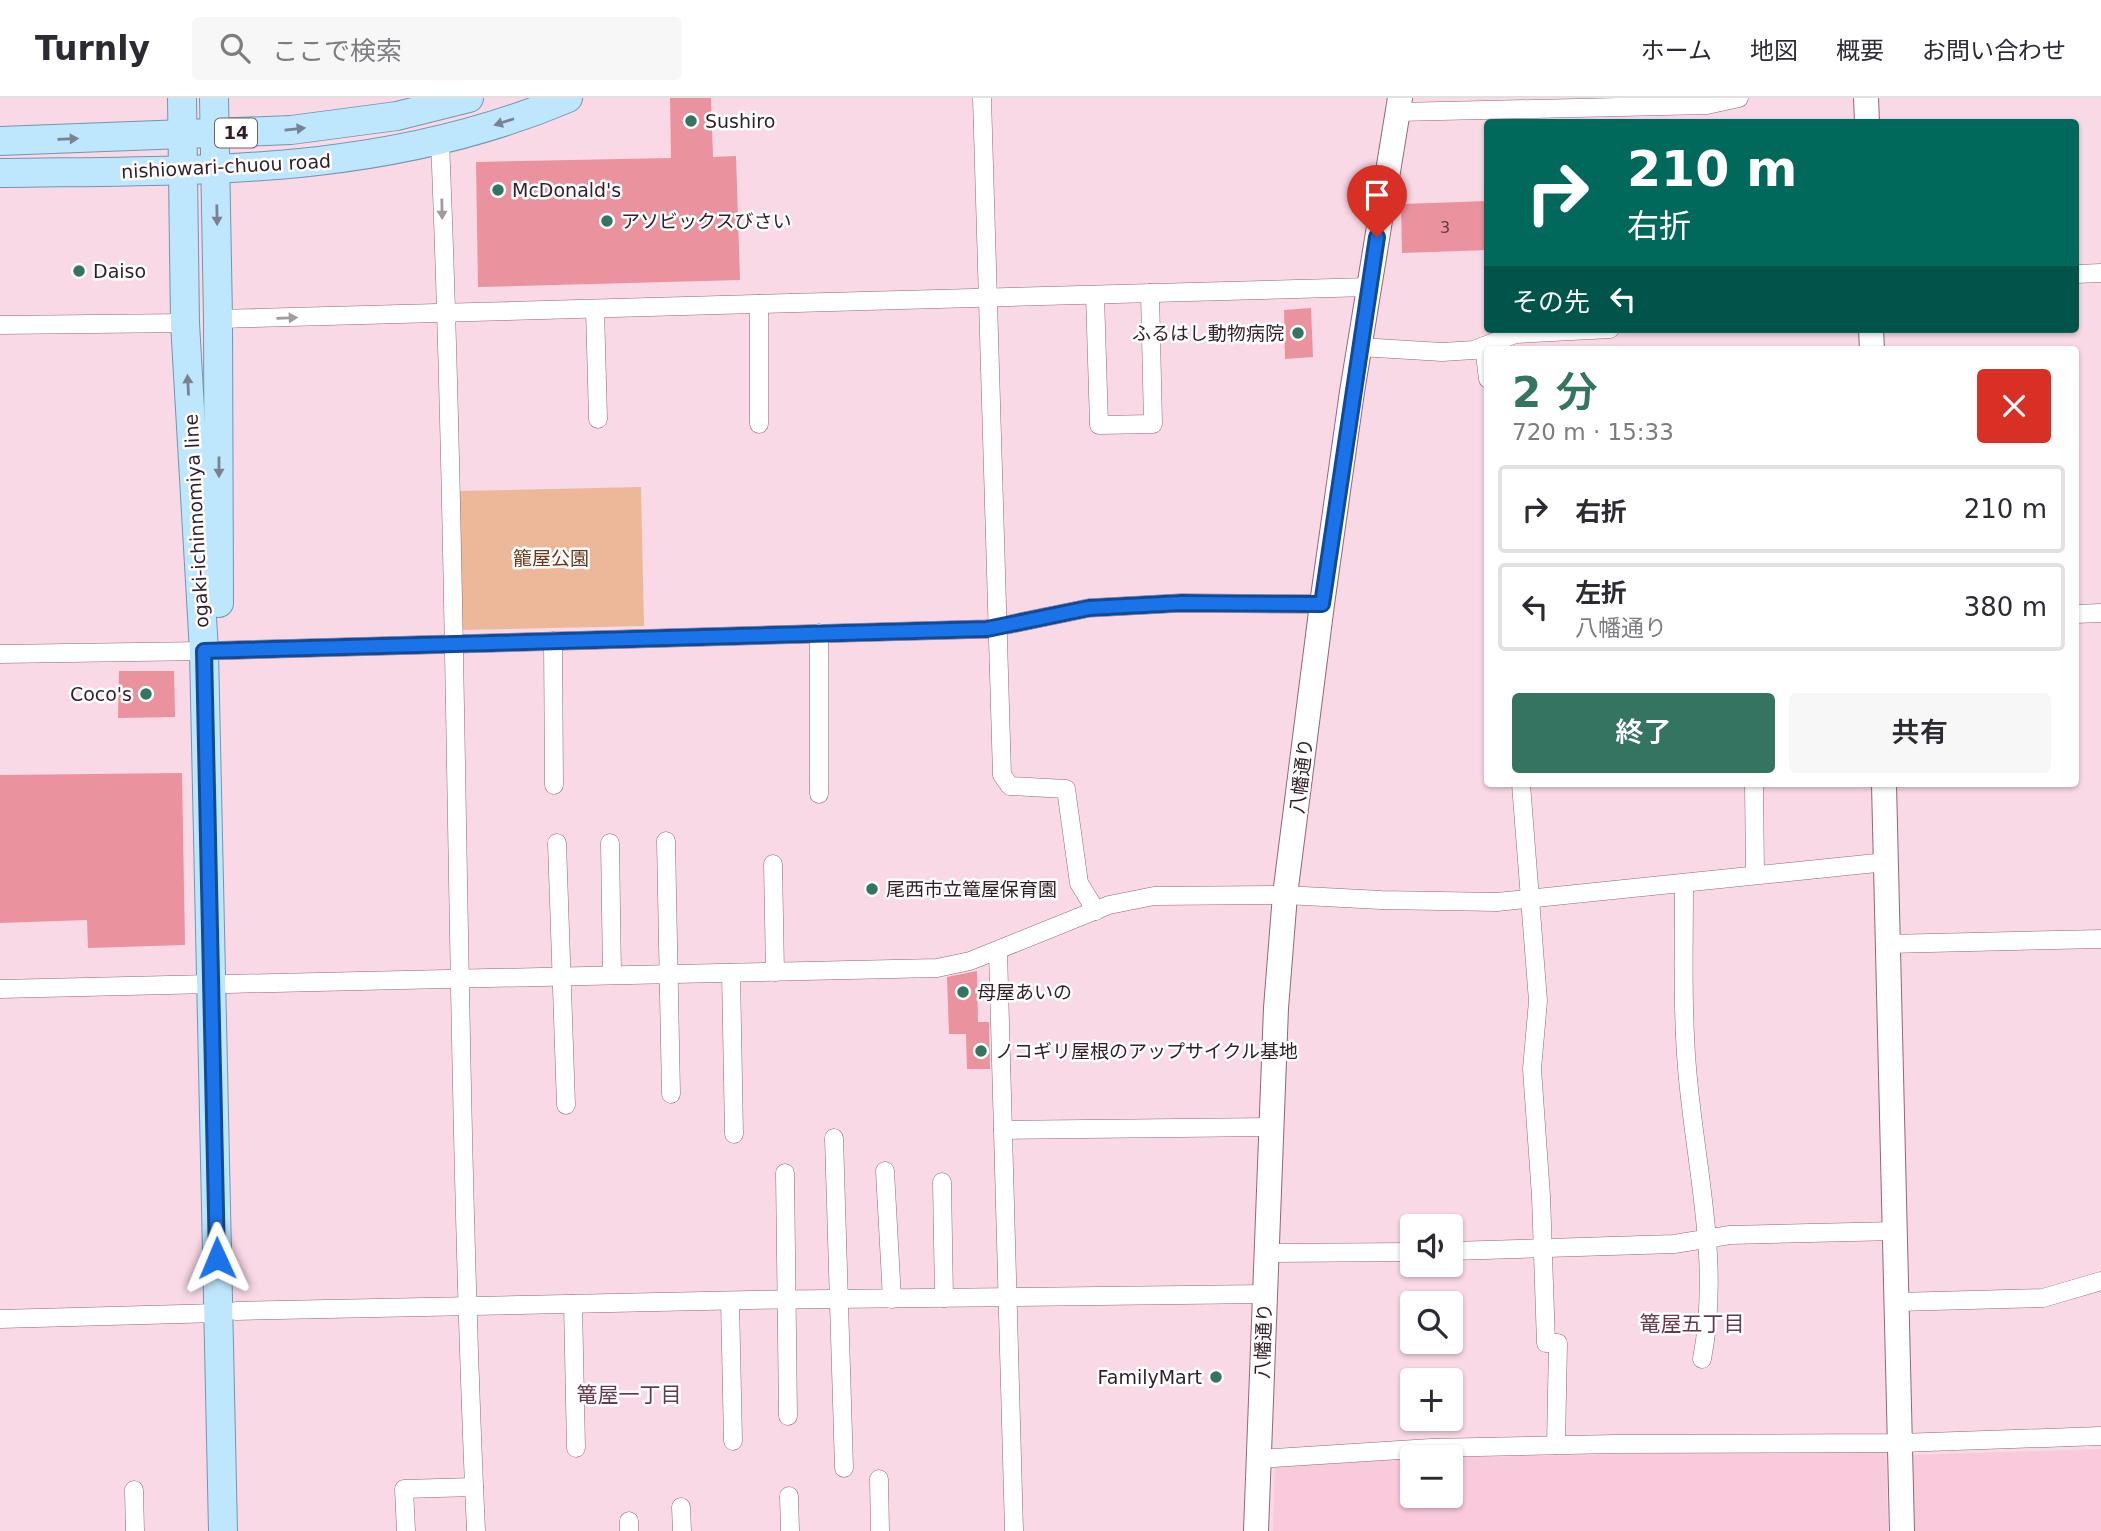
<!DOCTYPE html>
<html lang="ja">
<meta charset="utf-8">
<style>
:root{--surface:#fff;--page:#f7f7f7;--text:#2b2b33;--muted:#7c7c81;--line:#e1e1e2;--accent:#357461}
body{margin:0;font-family:"DejaVu Sans","Noto Sans JP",sans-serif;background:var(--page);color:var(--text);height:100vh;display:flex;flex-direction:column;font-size:26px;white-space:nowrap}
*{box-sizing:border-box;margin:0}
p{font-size:23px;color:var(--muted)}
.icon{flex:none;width:38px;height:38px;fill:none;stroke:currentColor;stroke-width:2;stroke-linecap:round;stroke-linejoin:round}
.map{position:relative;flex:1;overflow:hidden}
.drawer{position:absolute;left:1484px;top:248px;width:595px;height:441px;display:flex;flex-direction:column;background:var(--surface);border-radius:7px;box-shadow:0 2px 5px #0004}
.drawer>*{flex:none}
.hud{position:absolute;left:1484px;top:21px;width:595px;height:214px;border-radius:7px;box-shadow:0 2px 5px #0004;background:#00695c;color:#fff;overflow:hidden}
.fabs{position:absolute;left:1400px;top:1116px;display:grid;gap:14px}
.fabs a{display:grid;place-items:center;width:63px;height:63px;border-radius:7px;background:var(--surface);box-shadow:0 2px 5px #0004;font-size:35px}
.pin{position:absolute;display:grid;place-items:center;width:60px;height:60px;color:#fff;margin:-72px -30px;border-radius:50% 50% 50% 0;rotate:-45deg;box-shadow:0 0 7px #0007}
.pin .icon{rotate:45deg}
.me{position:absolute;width:77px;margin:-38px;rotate:359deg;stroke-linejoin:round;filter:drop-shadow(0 0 5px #0008)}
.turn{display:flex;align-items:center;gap:24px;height:147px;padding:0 28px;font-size:32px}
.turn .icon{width:91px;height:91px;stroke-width:2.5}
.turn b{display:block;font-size:49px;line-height:60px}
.then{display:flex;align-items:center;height:66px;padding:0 28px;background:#0003;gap:14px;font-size:26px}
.round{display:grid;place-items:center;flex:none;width:74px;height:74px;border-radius:7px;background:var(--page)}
.summary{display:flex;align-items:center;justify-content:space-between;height:119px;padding:0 28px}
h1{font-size:42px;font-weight:600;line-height:52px;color:var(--accent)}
.primary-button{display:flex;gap:14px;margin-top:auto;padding:14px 28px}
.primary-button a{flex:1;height:80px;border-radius:7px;background:var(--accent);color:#fff;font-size:28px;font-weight:600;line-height:80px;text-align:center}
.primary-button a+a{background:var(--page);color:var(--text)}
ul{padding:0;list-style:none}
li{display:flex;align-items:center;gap:21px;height:88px;margin:0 14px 10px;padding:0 14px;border:4px solid var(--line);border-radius:7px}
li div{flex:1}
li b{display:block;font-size:26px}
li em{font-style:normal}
header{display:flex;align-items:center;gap:42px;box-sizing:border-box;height:98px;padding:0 35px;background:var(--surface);border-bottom:2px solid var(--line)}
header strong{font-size:33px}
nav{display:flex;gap:38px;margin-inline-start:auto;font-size:24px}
.search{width:490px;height:63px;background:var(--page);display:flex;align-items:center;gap:18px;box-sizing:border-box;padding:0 24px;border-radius:7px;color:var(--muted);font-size:26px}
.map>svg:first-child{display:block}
</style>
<header>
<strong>Turnly</strong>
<div class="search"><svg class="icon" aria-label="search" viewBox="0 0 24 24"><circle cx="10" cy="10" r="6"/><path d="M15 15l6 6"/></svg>ここで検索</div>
<nav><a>ホーム</a><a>地図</a><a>概要</a><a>お問い合わせ</a></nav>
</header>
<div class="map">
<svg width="2101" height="1433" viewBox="0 0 2101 1433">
<rect width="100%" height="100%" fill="#f9d9e6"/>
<g fill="#f9c9dc">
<path d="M1886,1351l2,82h-615l2,-70 137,-3v38h39v-38h-23z"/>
<path d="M2101,1351v82h-189l-2,-76z"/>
</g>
<path fill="#edb899" d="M641,389l3,139 -184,4 -1,-139z"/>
<g fill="#ea939e">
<path d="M670,0h41l2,59 23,-1 4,124 -262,7 -2,-125 195,-4z"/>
<path d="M1488,103v49l-86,3 -1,-49z"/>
<path d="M1311,210l2,49 -28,2 -1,-49z"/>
<path d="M119,573h55l1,46 -57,1z"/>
<path d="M182,675l3,172 -97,3 -1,-28 -87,3v-148z"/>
<path d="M977,873l1,51h11l1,47h-23l-1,-35h-17l-2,-57z"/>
</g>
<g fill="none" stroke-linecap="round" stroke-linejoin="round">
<g stroke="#94667a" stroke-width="19">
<g id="street">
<path d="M982,0l20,677 8,11 56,3 13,94 17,28"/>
<path d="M1398,14l309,-7 32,-7"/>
<path d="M440,43c19,463 15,927 36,1390"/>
<path d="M2076,176l25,-1"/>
<path d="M1095,197l4,130 54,-1 -3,-131"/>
<path d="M759,206v120"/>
<path d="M595,211l3,110"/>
<path d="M218,221l1151,-32"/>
<path d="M0,227l185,-2"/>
<path d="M1484,248l4,33"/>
<path d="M1360,249l82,5 32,-2 41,-16 95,-5"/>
<path d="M2076,516l25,-1"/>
<path d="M819,535v161"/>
<path d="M553,543l1,144"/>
<path d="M0,556l204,-3 783,-22 102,-21 92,-5 141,1"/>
<path d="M1521,686l17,217 -6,68 9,127 5,147h12l-2,102"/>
<path d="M1754,686l1,91"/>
<path d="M666,743l5,253"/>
<path d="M557,745l9,262"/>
<path d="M610,745l2,132"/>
<path d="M773,766l2,108"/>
<path d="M1684,785c0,61 -2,124 3,185 8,98 34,193 15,291"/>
<path d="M1888,846l213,-5"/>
<path d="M998,853l16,580"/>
<path d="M731,875l3,161"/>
<path d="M227,886l710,-16 33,-7 139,-56 45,-9 131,-1 96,5 116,2 389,-40"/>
<path d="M0,891l211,-5"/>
<path d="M1003,1032l268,-3"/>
<path d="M834,1040l10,330"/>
<path d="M885,1073l7,128"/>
<path d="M785,1075l3,243"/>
<path d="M942,1084l2,116"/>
<path d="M1451,1153l223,-7 56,-9 166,-4"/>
<path d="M1267,1155l145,-1"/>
<path d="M730,1203l3,140"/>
<path d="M1897,1204l146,-4 58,-17"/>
<path d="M573,1206l3,144"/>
<path d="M236,1213l514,-11 515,-6"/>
<path d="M0,1221l218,-6"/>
<path d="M1259,1361l172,-11 183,-4 286,-1 201,-7"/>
<path d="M879,1381l1,52"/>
<path d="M134,1392l1,41"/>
<path d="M789,1398l1,35"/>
<path d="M681,1409l1,24"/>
<path d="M629,1423v10"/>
<path d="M406,1433l-2,-42 70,-2"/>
</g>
</g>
<g stroke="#94667a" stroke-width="26">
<g id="secondary">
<path d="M1866,0l1,24"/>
<path d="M1871,231l1,21"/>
<path d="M1884,686l18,747"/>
<path d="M1256,1433l20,-523 9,-113 37,-291 30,-212 48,-294"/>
</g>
</g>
<g stroke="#7196b0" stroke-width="30">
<g id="primary">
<path d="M182,0l3,225 19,328 19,880"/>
<path d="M214,0l4,221 1,284"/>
<path d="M0,43l291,-11 106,-14 72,-18"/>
<path d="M0,75c197,-3 382,4 568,-75"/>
</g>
</g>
<use href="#street" stroke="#fff" stroke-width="18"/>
<use href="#secondary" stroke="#fff" stroke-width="24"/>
<use href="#primary" stroke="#bee6fc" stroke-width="28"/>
</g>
<defs><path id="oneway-solid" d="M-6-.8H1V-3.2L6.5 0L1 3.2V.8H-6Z" transform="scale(1.75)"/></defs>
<g fill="#788291">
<use href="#oneway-solid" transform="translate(504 24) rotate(162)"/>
<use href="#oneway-solid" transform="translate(295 31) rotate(-6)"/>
<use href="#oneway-solid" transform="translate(68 41) rotate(-2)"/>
<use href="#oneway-solid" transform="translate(217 117) rotate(89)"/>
<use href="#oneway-solid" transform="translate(188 287) rotate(-93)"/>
<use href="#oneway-solid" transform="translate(219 369) rotate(90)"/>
</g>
<g fill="#a29a9d">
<use href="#oneway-solid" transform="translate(442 111) rotate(89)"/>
<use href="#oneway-solid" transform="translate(287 220) rotate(-2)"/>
</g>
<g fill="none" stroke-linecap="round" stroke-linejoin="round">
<g stroke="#114b97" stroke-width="18">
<path id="route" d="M217,1160l-13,-607 783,-22 102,-21 92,-5 141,1 55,-367"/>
</g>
<use href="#route" stroke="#1a73e8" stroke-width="12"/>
</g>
<g fill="#357461" stroke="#fff" stroke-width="2.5">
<circle cx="691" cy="23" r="7"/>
<circle cx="498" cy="92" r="7"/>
<circle cx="607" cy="123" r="7"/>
<circle cx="79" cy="173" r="7"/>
<circle cx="1298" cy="235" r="7"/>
<circle cx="146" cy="596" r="7"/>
<circle cx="872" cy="791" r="7"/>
<circle cx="963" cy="894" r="7"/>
<circle cx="981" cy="953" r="7"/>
<circle cx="1216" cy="1279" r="7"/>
</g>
<g text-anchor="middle" stroke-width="5" stroke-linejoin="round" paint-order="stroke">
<g font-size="16" fill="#5f3b44">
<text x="1445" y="135">3</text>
</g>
<rect fill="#fff" stroke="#6f6267" stroke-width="2" x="215" y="20.5" width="42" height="29" rx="5"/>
<g font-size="18" font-weight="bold" fill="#311e26">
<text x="236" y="41">14</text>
</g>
<g font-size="19" fill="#311e26" stroke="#fff" text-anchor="start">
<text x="705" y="30">Sushiro</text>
<text x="512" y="99">McDonald's</text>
<text x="621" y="130">アソビックスびさい</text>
<text x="93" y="180">Daiso</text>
<text x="1284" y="242" text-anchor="end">ふるはし動物病院</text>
<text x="132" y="603" text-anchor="end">Coco's</text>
<text x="886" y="798">尾西市立篭屋保育園</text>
<text x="977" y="901">母屋あいの</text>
<text x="995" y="960">ノコギリ屋根のアップサイクル基地</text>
<text x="1202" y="1286" text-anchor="end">FamilyMart</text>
</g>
<g font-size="19" fill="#311e26" stroke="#fff">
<text transform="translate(226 68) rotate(-3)" y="7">nishiowari-chuou road</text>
<text transform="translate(196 423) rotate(-93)" y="7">ogaki-ichinnomiya line</text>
<text transform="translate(1301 678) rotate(-83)" y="7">八幡通り</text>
<text transform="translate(1263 1243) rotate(-88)" y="7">八幡通り</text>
</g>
<g font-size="19" fill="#683818" stroke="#fff">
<text x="551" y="467">籠屋公園</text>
</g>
<g font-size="21" fill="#63394c" stroke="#fff">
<text x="1692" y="1233">篭屋五丁目</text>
<text x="629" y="1304">篭屋一丁目</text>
</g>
</g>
</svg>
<div class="fabs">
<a><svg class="icon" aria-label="sound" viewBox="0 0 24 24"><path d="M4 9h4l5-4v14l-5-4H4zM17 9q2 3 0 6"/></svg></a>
<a><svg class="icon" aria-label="search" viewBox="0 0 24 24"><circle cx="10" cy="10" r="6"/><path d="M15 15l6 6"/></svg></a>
<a>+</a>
<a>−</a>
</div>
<div class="pin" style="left:1377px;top:139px;background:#d93025"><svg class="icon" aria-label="arrive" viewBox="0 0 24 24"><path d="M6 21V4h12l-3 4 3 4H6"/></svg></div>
<svg class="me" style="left:217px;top:1160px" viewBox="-20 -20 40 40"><path d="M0-17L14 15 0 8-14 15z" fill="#1a73e8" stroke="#fff" stroke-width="4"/></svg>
<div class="hud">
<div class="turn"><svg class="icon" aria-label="right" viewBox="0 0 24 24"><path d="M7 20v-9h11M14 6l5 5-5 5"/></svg><div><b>210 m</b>右折</div></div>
<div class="then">その先<svg class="icon" aria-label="left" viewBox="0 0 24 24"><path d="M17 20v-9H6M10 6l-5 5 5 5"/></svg></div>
</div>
<section class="drawer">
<div class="summary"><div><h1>2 分</h1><p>720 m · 15:33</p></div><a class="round" style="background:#d93025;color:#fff"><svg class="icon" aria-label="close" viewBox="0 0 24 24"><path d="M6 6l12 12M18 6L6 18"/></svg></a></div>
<ul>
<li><svg class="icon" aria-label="right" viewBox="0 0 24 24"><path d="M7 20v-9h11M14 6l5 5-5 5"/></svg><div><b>右折</b></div><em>210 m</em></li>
<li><svg class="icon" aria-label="left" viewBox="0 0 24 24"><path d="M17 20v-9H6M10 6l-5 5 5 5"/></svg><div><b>左折</b><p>八幡通り</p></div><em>380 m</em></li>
</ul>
<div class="primary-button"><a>終了</a><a>共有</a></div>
</section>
</div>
